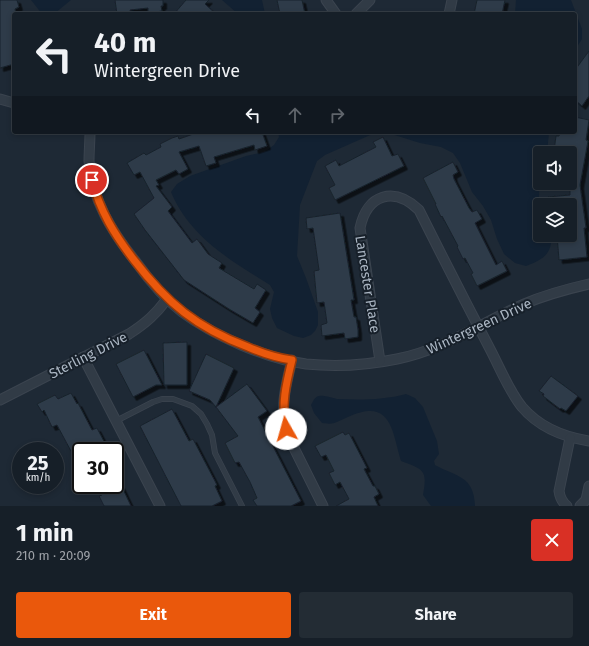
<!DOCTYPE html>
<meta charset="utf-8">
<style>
:root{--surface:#161f28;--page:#232c34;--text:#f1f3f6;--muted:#9ea2a8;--line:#353d45;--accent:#ea580c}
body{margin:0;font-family:"Fira Sans",sans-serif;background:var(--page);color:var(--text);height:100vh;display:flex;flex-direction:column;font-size:15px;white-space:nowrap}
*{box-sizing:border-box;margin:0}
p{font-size:13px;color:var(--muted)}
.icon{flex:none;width:22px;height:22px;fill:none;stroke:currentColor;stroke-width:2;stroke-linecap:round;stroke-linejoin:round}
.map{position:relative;height:506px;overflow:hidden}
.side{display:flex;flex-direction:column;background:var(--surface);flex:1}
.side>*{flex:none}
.hud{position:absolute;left:12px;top:12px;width:565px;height:122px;border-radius:4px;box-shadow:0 2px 6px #0003,0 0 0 1px var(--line);background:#161f28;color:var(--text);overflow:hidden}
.fabs{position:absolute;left:533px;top:146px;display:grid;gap:8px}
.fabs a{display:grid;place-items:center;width:44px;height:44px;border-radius:4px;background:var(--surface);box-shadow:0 2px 6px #0003,0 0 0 1px var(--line);font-size:20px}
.speed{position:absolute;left:12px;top:442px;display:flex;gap:8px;font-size:20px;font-weight:700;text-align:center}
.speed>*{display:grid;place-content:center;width:52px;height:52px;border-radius:50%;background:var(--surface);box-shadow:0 2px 6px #0003,0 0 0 1px var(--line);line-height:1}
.speed small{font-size:10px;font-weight:400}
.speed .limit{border:2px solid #111;border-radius:6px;background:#fff;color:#111}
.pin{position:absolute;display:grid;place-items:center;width:34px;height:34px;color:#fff;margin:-17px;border:2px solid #fff;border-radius:50%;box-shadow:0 1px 4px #0007}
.me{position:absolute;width:44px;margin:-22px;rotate:353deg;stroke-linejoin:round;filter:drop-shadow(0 0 3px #0008)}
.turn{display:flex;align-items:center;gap:14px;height:84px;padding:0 16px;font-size:18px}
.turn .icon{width:52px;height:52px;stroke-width:2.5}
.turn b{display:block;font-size:28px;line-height:34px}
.lanes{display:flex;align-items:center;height:38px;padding:0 16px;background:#0003;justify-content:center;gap:20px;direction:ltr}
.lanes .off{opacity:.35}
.round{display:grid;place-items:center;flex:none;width:42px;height:42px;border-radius:4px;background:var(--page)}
.overview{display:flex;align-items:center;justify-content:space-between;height:68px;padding:0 16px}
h1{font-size:24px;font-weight:700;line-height:30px}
.action{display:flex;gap:8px;margin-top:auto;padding:8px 16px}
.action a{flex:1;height:46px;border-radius:4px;background:var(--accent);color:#fff;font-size:16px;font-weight:700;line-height:46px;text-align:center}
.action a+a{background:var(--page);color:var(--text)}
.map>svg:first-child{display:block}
</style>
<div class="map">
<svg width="589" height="506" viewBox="0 0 589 506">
<defs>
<filter id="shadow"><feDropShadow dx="3.5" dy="3.5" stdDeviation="0" flood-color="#0009"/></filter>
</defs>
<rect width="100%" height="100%" fill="#1e2935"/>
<g fill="#122132">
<path d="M31,0h40l-17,14h-12z"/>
<path d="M222,0h40l3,14h-27z"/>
<path d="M516,0h55l11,29v10l-7,11v-36h-60z"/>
<path d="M278,132h99l-52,23 -8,6 -17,44 -3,51 9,22 12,34v13l-3,6 -4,4 -8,3 -9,-2 -17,-8 -5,-10 -2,-9 4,-17 -4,-7c-39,-24 -81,-49 -99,-93l6,-8 13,-8 56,-20 18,-4 10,-7 5,-8z"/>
<path d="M385,132h164l-2,21h-7l-1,45 3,7h-2v30h11c2,19 -9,25 -25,31l-11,-3 -11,-9 -7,-15 -6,-19 -8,-14 -11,-14 -12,-29 -7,-10 -12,-6 -21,-4z"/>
<path d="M406,394l9,4 8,9 14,34 2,13 -5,7 1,4c21,12 39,10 40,41h-44l-8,-11c5,-25 0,-26 -22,-34 -9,-31 -10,-64 -53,-44 -12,5 -13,8 -26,6l-8,-10 -3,-8c2,-3 3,-8 8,-9 5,-1 13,2 18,3 24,1 47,1 69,-5z"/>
</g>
<g fill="#2d3b49" stroke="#19222c" filter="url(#shadow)">
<path d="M0,0h17l2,7 -4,2 1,5h-2v50l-14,4z"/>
<path d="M115,0h48v6h-2l1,5 -14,2v-5l-18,2 1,4h-14z"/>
<path d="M186,0h23l-4,4 11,10h-42z"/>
<path d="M277,0h25l3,14h-25z"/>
<path d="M477,0h28l-3,14h-28z"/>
<path d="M589,51v45l-7,10 -7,-6v-30z"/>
<path d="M575,117l14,3 -3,20 2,1 -8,44 6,43h-2l3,29 -28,3 -2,-25h13v-30h-21l-1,-8 22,-2v-42h-13v-1l-3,-1 2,-15h3l1,-4h15z"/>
<path d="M199,132h63l5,14 -12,4 -1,-5 -40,12 2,6 -10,3 -7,-20 -20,6 9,17 -9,5 -3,-4 -20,10 3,5 -3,1 16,21 -4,4 24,32 5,-4 11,15 14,9 -3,5 35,21 3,-5 9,6 -11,18 5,4 -7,11 -24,-14 -45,-29 -39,-50 -11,-16 20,-16 -14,-26 -6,3 -7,-12 17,-10 2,2 15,-8 -1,-3 12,-6 6,-2 1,3z"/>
<path d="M383,137l9,19 6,-2 6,12 -69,34 -6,-12 6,-3 -10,-19 11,-6 3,6 37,-19 -3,-5z"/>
<path d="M453,162l5,10 -5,3 1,4 15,29 3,4 5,-2 5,9 -7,4 21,42 6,-4 5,10 -30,15 -6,-12 2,-1 -8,-15 -2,1 -6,-12 1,-1 -16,-30 -1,1 -6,-13h1l-13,-26z"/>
<path d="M340,213l14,87h-3l3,17h2l2,13v7l-13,2 -1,-6 -22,3 -1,-11 6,-2 -3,-21 -7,1 -3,-32 5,-1 -6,-42 -6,1 -1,-11z"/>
<path d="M187,342v43h-23l-1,-42z"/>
<path d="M144,350l18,35h-6l-23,12 -17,-33z"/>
<path d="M206,354l28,14 -18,39 -6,-7 -21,-9z"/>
<path d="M551,376l27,20 -12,15 -5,-3 -1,1 -17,-13 1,-2 -5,-3z"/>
<path d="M247,384l20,27 -9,6 43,84 -10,5h-34l-4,-6 4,-2 -7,-16 -11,-20 -4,1 -10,-20 13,-7 -22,-29z"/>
<path d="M71,393l6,11 1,-1 14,27 5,-2 12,23h-28v16l-8,-15 -1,1 -15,-28 -5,2 -8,-17 -2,2 -5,-8 18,-9 3,4z"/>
<path d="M172,409l17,32 4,-2 24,46 -2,1 7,15 -10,5h-31l-41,-80z"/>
<path d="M343,432l2,3 4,-2 18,35 -3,1 9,17h2l4,8 -5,3 4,9h-42l13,-7 -9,-17 -5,3 -6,-12 5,-2 -8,-16 -5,2 -6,-11z"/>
<path d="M96,485h25l10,21h-27l-5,-10 3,-1z"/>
</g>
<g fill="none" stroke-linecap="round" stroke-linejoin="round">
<g stroke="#3b444f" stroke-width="6">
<path id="lane" d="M116,421l37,-19 9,-3h11l19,7 9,8 6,10 5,11 3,18 27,53"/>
</g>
<g stroke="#3b444f" stroke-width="11">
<g id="street">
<path d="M326,0l10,14"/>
<path d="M356,14l14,-14"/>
<path d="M449,14l3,-14"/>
<path d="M0,99l14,4"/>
<path d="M90,132c0,10 -1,20 -1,29 3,39 23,71 47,101 13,18 28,36 46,50 32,24 85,47 124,52 30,3 62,1 91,-5 46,-9 84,-36 127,-55 21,-9 43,-15 65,-20"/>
<path d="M83,357l77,149"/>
<path d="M292,360c-7,28 -13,50 -3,78l34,68"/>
<path d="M380,361l-20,-133c7,-34 34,-42 59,-18 23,46 47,93 71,139 10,19 19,42 32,58 17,20 42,30 67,34"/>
<path d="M0,400l129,-66c17,-11 27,-20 38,-35"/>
<path d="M567,506c-5,-4 -7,-8 -8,-15l11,-53"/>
<path d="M580,506l6,-6 3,-14"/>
</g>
</g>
<use href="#lane" stroke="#313b46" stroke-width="4.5"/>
<use href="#street" stroke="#313b46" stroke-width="9"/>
</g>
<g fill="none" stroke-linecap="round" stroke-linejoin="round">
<g stroke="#983908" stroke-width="10">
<path id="route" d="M92,180c8,31 22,54 42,80 33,43 63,68 114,87 14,6 29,11 44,13 -6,24 -11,45 -6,69"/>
</g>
<use href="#route" stroke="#ea580c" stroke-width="7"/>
</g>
<g text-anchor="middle" stroke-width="4" stroke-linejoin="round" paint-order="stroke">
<g font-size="14" fill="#abb6c3" stroke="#17202a">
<text transform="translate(368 284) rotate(81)" y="5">Lancester Place</text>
<text transform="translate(479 326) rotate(-25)" y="5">Wintergreen Drive</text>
<text transform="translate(88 355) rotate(-27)" y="5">Sterling Drive</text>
</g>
</g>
</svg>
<div class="fabs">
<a><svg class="icon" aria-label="sound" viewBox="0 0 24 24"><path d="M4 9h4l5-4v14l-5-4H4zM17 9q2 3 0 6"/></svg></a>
<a><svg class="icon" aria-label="layers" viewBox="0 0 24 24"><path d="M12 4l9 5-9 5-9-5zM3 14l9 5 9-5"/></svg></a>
</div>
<div class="speed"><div>25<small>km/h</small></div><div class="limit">30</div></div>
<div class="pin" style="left:92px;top:180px;background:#d93025"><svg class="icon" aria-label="arrive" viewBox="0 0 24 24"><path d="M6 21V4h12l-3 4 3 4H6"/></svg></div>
<svg class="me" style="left:286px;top:429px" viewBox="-20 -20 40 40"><circle r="19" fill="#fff"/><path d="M0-13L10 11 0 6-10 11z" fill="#ea580c"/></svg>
<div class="hud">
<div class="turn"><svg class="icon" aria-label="left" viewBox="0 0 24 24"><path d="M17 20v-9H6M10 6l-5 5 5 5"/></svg><div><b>40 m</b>Wintergreen Drive</div></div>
<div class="lanes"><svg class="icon" aria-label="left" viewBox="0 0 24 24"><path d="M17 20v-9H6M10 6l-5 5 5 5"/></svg><svg class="icon off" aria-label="ahead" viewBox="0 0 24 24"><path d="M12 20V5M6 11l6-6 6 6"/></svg><svg class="icon off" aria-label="right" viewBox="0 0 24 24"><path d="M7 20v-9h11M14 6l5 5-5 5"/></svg></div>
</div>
</div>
<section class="side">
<div class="overview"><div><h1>1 min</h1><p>210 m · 20:09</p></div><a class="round" style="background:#d93025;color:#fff"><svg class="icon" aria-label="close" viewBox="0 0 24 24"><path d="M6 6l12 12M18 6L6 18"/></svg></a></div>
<div class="action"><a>Exit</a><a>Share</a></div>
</section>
